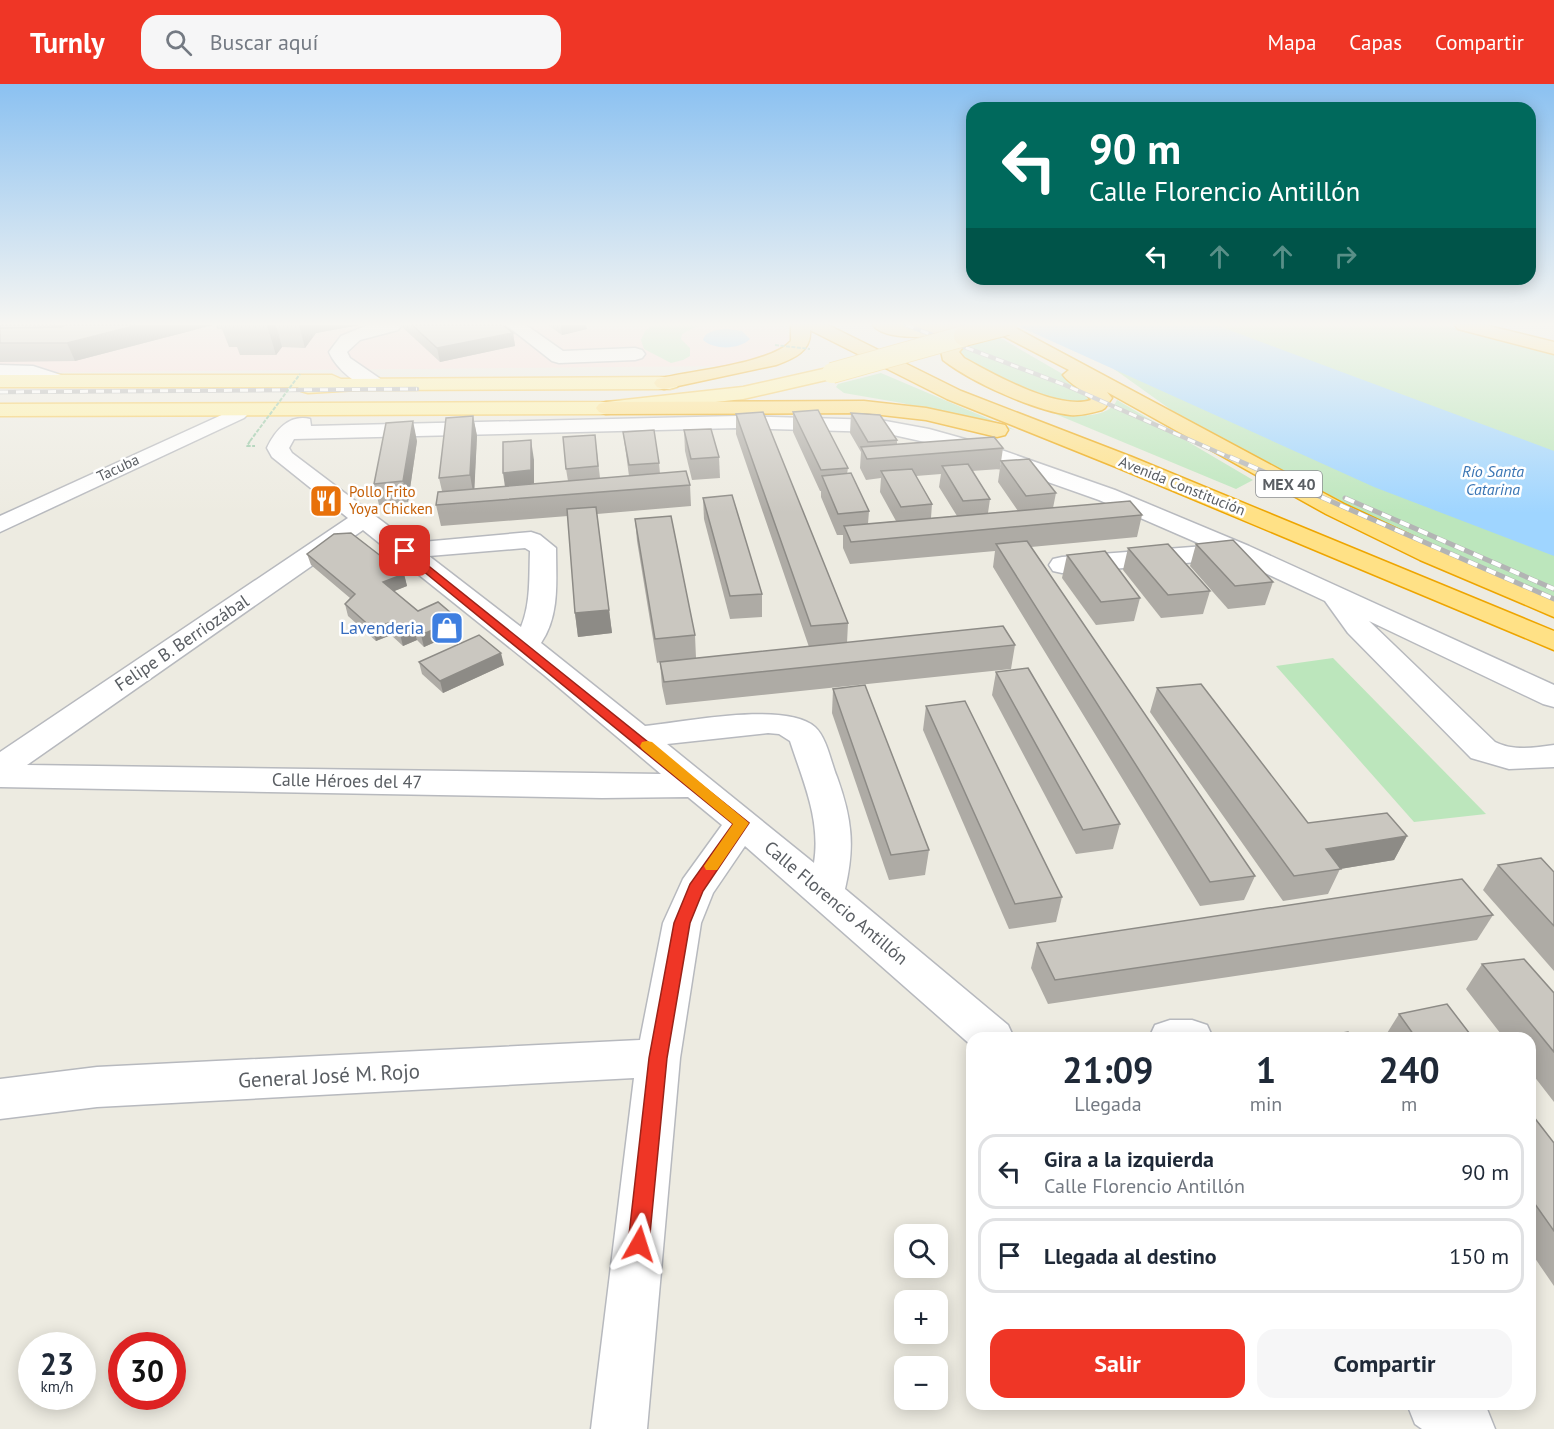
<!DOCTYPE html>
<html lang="es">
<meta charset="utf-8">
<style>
:root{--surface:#fff;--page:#f6f6f7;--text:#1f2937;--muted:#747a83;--line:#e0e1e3;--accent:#ef3626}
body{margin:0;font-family:"PT Sans",sans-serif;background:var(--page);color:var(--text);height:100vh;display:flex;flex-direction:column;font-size:22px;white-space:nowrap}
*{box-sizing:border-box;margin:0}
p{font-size:20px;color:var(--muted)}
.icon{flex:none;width:33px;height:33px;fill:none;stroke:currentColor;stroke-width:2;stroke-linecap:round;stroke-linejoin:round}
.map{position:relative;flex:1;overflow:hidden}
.drawer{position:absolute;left:966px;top:948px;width:570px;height:378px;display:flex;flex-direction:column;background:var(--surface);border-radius:18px;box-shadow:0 3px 15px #0003}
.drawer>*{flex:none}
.banner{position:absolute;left:966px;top:18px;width:570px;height:183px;border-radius:18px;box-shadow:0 3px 15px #0003;background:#00695c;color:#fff;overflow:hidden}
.fabs{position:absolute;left:894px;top:1140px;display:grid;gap:12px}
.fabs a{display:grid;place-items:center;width:54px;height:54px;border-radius:12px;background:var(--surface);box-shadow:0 3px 15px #0003;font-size:30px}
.speed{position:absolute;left:18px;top:1248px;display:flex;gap:12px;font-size:30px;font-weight:700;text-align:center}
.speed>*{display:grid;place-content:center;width:78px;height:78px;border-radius:50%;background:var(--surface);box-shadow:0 3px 15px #0003;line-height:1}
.speed small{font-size:15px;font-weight:400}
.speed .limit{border:9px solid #d22;background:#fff;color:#111}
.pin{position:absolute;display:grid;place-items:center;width:51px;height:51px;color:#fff;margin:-26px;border-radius:12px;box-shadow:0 3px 9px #0006}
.me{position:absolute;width:66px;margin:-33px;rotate:6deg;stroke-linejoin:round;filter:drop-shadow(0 0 4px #0008)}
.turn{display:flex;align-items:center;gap:21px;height:126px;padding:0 24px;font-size:27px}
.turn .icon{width:78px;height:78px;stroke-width:2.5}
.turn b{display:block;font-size:42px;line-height:51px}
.lanes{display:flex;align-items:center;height:57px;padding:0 24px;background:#0003;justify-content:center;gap:30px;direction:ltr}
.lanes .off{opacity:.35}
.eta{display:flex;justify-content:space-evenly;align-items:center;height:102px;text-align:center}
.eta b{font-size:36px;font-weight:700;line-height:42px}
.button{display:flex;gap:12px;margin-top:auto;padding:12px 24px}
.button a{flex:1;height:69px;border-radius:18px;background:var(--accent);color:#fff;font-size:24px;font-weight:700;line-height:69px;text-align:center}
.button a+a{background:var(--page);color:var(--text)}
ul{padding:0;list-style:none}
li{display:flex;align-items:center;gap:18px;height:75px;margin:0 12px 9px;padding:0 12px;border:3px solid var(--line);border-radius:18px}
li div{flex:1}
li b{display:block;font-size:22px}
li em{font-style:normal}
header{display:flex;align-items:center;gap:36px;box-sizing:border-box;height:84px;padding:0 30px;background:var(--accent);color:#fff}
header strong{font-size:28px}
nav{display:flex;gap:33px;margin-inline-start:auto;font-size:21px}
.search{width:420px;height:54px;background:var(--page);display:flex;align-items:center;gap:15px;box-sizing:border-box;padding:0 21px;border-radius:18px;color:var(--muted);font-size:22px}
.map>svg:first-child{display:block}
</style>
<header>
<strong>Turnly</strong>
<div class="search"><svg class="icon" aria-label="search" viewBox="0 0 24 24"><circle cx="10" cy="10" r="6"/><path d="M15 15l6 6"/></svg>Buscar aquí</div>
<nav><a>Mapa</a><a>Capas</a><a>Compartir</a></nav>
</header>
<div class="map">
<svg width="1554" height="1345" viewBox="0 0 1554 1345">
<rect width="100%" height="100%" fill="#edebe1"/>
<path fill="#fcdedb" d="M0,241h780l6,4 4,9 -5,9 -33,15 -25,4 -727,7z"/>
<g fill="#bce6bc">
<path d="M653,241h47l-18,9 -1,5 9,9v8l-7,4 -12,3 -27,-14 -3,-9 4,-9z"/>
<path d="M1026,241h419l109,30v246l-122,-53 -216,-106 -123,-88z"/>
<path d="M999,253l86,50 6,7 -2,6 -7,2 -26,-1 -93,-40 -6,-11z"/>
<path d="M881,289l134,57 -113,-27 -58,-10 -8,-6 2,-3z"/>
<path d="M1117,316l136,80 -17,9 -183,-76c19,2 54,8 64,-13z"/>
<path d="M1333,574l153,156 -72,8 -138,-156z"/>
</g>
<g fill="#9fd5ff">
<path d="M1016,241h200l338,126v105l-180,-69z"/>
<path d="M727,245l15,2 8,8c-11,11 -36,11 -47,1 3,-10 15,-10 24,-11z"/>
</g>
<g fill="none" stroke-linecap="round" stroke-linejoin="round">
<g stroke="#b7b9be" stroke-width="3">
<g id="minor">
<path d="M368,241l33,1 -3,4 -38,10 -13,12 3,6 32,22 3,4 -3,4c-19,5 -46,-19 -53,-36l12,-16z"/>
<path d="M506,241h20l37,26 72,-3 7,2 3,4 -3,4 -7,2 -76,3 -7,-2z"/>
<path d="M0,281l33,1 31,10 3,4 -3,4 -7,2 -26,-8 -31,-1z"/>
<path d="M237,324l7,2 4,4 -4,4 -244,114v-16z"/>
<path d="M737,332l143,4 49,9 61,17 125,44 134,56 305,139v22l-11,-3 -174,-83 126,121c18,9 39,6 59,3v22l-45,2 -38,-11 -123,-125 -23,-32 -90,-42 -173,14 -9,-2 -4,-6 4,-6 9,-2 143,-11 -106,-46 -125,-44 -49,-14 -45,-10 -143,-4 -443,11 -5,9 3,5 119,90 120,-11 9,3 16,13c0,33 4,67 -15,95l104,83c39,-4 141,-25 170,1 12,11 16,36 22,50 15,42 18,69 8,112l163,136 6,13h-42v8l-227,-200 -32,47 -12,30 -21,135 -33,371h-56l43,-351 -537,29 -97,12v-40l97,-12 543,-27 23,-117 20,-44 39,-54 -34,-28 -86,1 -602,-11v-35l348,-234 -76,-61 -5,-9c8,-17 22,-34 43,-29l1,7zM363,446l181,145 117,99 -634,-9zM525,464l5,3c-1,25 1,52 -9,76l-92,-71zM768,649l11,1 11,7c13,40 31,79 24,122l-147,-119z"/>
<path d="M1170,936h22l15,5 6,13h-64l6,-13z"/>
<path d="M1407,1320h73l7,5 8,20h-73l-7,-5z"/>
</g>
</g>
<g stroke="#f6c851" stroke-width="3">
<g id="major">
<path d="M832,283l7,2 3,4 -3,4 -96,22 -137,15 -606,2v-12l606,-2 137,-15z"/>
<path d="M0,291h332l9,4 329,-2 7,2 3,4 -3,4 -7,2 -313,1 -49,3 -7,-2 -3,-4h-298z"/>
</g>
</g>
<g stroke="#eea500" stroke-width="3">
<g id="highway">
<path d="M791,241h37l133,66 171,66 422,174v19l-438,-183 -169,-68 -137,-69c2,21 -17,29 -34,35l-112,24 -7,-2 -3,-4 3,-4c31,-8 114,-15 134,-38z"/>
<path d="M873,241h103l-3,4 -8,2 8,5 -14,16 5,6c29,16 94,53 127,42 -7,-11 -21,-15 -28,-25l6,-5 -79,-41 -3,-4h23l334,179 94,44 116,51v18l-134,-57 -94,-46 -219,-122 5,6 -7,10 -3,2c-11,3 -21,6 -32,5 -35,-4 -99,-33 -127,-55l-2,-9 16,-18c-19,4 -72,9 -84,-8z"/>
<path d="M1455,241h30l69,17v12l-96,-25z"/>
<path d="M864,317l62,7 79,17 3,5 -3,5 -8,2 -71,-17 -62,-7 -258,1 -7,-2 -3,-4 3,-4 7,-2z"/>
</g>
</g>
<path stroke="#95c7a4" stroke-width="2" stroke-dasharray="4 1.5" stroke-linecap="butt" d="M250,357l-3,5h8"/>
<use href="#minor" fill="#fff" fill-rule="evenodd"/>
<use href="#major" fill="#fff1a4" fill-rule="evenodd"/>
<use href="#highway" fill="#ffe186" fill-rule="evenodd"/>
<g stroke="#b3b4b4" stroke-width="4.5">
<g id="rail-far1">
<path d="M906,241l159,60 168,74"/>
<path d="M0,308l417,-3"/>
</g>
</g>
<g stroke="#b3b4b4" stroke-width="5">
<g id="rail">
<path d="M1230,373l324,142"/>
<path d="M1345,414l209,91"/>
</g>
</g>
<use href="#rail-far1" stroke="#fff" stroke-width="3" stroke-dasharray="8" stroke-linecap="butt"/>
<use href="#rail" stroke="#fff" stroke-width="4" stroke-dasharray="10" stroke-linecap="butt"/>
<g stroke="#f6c851" stroke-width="22" stroke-linecap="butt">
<path id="major-bridge" d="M832,289l132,-37"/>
</g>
<g stroke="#eea500" stroke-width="22" stroke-linecap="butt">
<path id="highway-bridge" d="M964,252l43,-11"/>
</g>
<g stroke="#95c7a4" stroke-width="2" stroke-dasharray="4 1.5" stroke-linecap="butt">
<path d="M775,261l35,4"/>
<path d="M250,357l50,-67"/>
</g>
<use href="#major-bridge" stroke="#fff1a4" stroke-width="20"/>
<use href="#highway-bridge" stroke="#ffe186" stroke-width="20"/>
</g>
<g fill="#aeaba5" fill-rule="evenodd">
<path d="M0,241h213l-138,36 -75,1z"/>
<path d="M216,241h144l-44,8 -11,15 -23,-1 -6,8h-36l-3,-8h-8l-7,-18h-5z"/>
<path d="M400,241h103l10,8 2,13 -75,16z"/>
<path d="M548,241h38l1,4 -25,6z"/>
<path d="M793,328l55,56 -1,6 22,37 -1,13 28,-3 -16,-29 1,-14 -15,2 -6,-12 1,-16 -11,-19 1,-20 46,27v5l106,3 -3,21 -28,2 18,28 -2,14 30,-2 -20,-29 3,-21 55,32 -3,15 89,7 -5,22 -106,10 224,329 -11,24 -44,6 -207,-339 2,-16 -145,13 -7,-16v-13h-6l-16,-38v-6h-1l-27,-59zM941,390l-2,13 18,29 -26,2 1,-14 -16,-28z"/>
<path d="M736,330l112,209 -1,20 168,2 -4,24 -345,36 -4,-19 -2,-24 -3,1 -20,-122 -2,-22 60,116 1,23 113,-11 -73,-213z"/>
<path d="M473,332l4,20 -3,53 31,-3 29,-26v24l34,-3 -2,-12 29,-34 5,43 29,-2 -6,-44 36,31 1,11 30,11 1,21 -94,8 15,119 -34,4 -3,-24 -7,-97 -127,10 -5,-21 6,-14 -3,-13z"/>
<path d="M684,346l35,27 1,21 -28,2 -7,-29z"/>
<path d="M417,357l-9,61 -29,3 -5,-21z"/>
<path d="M703,414l59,96v23l-32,2 -26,-100z"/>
<path d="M1196,460l77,38 -8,23 -37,4 -38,-43z"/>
<path d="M1128,464l82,43 -7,23 -42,4 -38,-48z"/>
<path d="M307,470l97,20 3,12 -13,5 24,20 40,8 2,12 -36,16 -7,-7 -14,6 -12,-11 -15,6 -28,-25 -3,-12 5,-6 -39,-33z"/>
<path d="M1067,471l73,43 -6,23 -38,4 -34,-47z"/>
<path d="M419,578l85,3 -61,28 -21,-19z"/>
<path d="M996,588l124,152 -7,25 -37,5 -84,-159z"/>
<path d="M1157,604l151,135 99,13 -13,24 -54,9 -12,25 -45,7 -133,-189z"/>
<path d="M833,605l96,161 -4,25 -36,5 -57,-167z"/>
<path d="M926,622l136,191 -6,25 -47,7 -86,-199z"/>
<path d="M1498,781l56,7v99l-71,-81z"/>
<path d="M1493,831l-16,25 -429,64 -17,-36 6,-25z"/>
<path d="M1482,880l72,29v109l-24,-31v-33h-26l-38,-49z"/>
<path d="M1399,930l74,24h-89z"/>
<path d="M1530,1028l24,31v143l-24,-35z"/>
</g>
<g fill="#8d8b86">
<path d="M54,241h23l-31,7z"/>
<path d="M138,241h75l-138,36 -8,-18z"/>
<path d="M267,241h9l6,22 -6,8z"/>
<path d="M299,241h61l-44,8 -11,15z"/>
<path d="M561,241h25l1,4 -25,6z"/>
<path d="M513,249l2,13 -75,16 -3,-14z"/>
<path d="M473,332l4,20 -3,61 -4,-22z"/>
<path d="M413,337l4,20 -9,61 -5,-21z"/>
<path d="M531,356l3,20v31l-28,3 -3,-21z"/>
<path d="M404,490l3,12 -20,8 -4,-12z"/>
<path d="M609,526l3,23 -34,4 -3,-24z"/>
<path d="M458,535l2,12 -36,16 -3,-12z"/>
<path d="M388,539l3,12 -15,6 -3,-12z"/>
<path d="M413,544l4,12 -14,6 -3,-12z"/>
<path d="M501,569l3,12 -61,28 -3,-12z"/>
<path d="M1407,752l-13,24 -54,9 -14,-20z"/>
</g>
<g fill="#cac7c0" stroke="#8d8b86" stroke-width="1.5">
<path d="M0,241h54l-3,2 -51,1z"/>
<path d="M65,241h73l-71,18h-67v-15l63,-1z"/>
<path d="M412,241h91l10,8 -76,15z"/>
<path d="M818,326l30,58 -27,2 -28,-58z"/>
<path d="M763,328l85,211 -37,3 -75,-212z"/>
<path d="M851,329l29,2 17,25 -29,2z"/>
<path d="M473,332l-3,59 -31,3 7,-60z"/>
<path d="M413,337l-10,60 -29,3 12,-61z"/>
<path d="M711,345l8,28 -28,2 -7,-29z"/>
<path d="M654,346l5,33 -30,2 -6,-33z"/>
<path d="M595,351l3,31 -32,3 -3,-32z"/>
<path d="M994,353l9,11 -136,11 -6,-12z"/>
<path d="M531,356v30l-28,3v-31z"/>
<path d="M1029,375l27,34 -30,3 -25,-35z"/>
<path d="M968,380l22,35 -27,2 -21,-35z"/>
<path d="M912,385l20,35 -31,3 -20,-36z"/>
<path d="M686,387l4,14 -254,20 2,-13z"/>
<path d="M851,389l18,38 -31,3 -16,-38z"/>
<path d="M732,411l30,99 -32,2 -27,-98z"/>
<path d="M1130,417l12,14 -291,27 -7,-16z"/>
<path d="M596,423l13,103 -34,3 -8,-104z"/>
<path d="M671,432l24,119 -40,4 -20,-120z"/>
<path d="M351,449l53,41 -21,8 35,29 20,-9 20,17 -37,16 -8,-7 -13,6 -12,-11 -15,6 -28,-25 10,-10 -48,-40 27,-20z"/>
<path d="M1233,456l40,42 -38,4 -39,-42z"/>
<path d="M1027,457l228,335 -45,6 -214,-338z"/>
<path d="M1168,460l42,47 -42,4 -40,-47z"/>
<path d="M1105,467l35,47 -39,4 -34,-47z"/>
<path d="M1003,542l12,19 -351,37 -4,-20z"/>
<path d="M479,551l22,18 -61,28 -21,-19z"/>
<path d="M1028,584l92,156 -37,6 -87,-158z"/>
<path d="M1201,600l107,139 79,-10 20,23 -81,13 15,20 -47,7 -137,-188z"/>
<path d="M865,601l64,165 -38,5 -58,-166z"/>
<path d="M965,617l97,196 -47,7 -89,-198z"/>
<path d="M1541,774l13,14v54l-56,-61z"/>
<path d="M1462,795l31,36 -438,65 -18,-37z"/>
<path d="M1524,875l30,34v59l-72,-88z"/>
<path d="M1447,920l26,34h-57l-17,-24z"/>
<path d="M1348,948l4,6h-39z"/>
<path d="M1530,1028l24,31v88l-24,-34z"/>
</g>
<linearGradient id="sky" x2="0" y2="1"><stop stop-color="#8bc1f1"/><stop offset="0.56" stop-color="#f7f6f2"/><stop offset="1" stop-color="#f7f6f2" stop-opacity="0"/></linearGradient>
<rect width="1554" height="429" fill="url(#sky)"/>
<path fill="#ef3626" stroke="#9b2319" stroke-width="1.5" d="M405,463l344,276 -46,68 -13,32 -23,135 -18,186 -3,7 -7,3 -8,-3 -3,-7 21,-186 25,-135 16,-39 43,-60 -332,-271v-5z"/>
<path fill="#f59e0b" d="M647,657l5,1 97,81 -32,47h-11l-2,-4 29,-42 -91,-75 -2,-3 2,-4z"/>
<defs>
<g id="restaurant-square" transform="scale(1.725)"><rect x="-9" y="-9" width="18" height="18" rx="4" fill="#e8710a" stroke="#fff"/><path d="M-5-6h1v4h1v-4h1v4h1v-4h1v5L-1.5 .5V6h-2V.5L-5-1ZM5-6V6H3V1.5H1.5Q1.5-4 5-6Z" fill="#fff"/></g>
<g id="shop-square" transform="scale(1.725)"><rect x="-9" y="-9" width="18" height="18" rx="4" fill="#3f7fe0" stroke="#fff"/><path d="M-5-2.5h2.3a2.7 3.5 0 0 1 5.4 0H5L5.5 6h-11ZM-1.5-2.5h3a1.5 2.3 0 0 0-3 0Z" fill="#fff"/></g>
</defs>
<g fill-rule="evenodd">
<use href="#restaurant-square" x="326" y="417"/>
<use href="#shop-square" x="447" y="544"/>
</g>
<g text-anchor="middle" stroke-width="5" stroke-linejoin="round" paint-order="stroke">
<g font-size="15" fill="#5a5e63" stroke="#fff">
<text transform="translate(118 384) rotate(-25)" y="5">Tacuba</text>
<text transform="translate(1182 402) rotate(22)" y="5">Avenida Constitución</text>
</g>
<g font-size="15" fill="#c56008" stroke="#fff" text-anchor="start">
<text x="349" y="413">Pollo Frito<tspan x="349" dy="17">Yoya Chicken</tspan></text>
</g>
<g font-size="16" font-style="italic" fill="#3a75b4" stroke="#fff">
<text x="1493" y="393">Río Santa<tspan x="1493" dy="18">Catarina</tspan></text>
</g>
<rect fill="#fff" stroke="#8c8e92" stroke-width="1.5" x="1256" y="387" width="66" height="26" rx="4.5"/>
<g font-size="16" font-weight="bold" fill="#5a5e63">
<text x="1289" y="406">MEX 40</text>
</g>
<g font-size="18" fill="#366cbe" stroke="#fff" text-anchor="end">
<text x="424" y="550">Lavenderia</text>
</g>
<g font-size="18" fill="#5a5e63" stroke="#fff">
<text transform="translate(182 559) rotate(-34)" y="6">Felipe B. Berriozábal</text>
<text transform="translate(347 697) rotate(1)" y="6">Calle Héroes del 47</text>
<text transform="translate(836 819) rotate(40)" y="6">Calle Florencio Antillón</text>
</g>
<g font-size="21" fill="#5a5e63" stroke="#fff">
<text transform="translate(329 992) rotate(-3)" y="7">General José M. Rojo</text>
</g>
</g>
</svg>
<div class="fabs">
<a><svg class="icon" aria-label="search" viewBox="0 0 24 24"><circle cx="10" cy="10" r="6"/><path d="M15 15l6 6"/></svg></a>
<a>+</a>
<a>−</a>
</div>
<div class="speed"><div>23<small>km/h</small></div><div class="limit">30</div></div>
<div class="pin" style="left:405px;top:467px;background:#d93025"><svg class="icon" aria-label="arrive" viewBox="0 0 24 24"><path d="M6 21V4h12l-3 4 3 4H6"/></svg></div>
<svg class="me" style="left:639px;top:1160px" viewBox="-20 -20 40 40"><path d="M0-17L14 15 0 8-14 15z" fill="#ef3626" stroke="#fff" stroke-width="4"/></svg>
<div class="banner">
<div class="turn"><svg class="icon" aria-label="left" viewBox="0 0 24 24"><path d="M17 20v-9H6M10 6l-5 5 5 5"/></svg><div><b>90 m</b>Calle Florencio Antillón</div></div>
<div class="lanes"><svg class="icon" aria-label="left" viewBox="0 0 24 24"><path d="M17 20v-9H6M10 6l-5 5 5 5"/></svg><svg class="icon off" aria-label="ahead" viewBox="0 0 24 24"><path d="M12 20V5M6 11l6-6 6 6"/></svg><svg class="icon off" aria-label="ahead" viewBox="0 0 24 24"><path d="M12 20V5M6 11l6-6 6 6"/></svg><svg class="icon off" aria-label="right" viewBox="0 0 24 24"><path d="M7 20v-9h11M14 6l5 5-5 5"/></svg></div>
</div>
<section class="drawer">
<div class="eta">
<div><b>21:09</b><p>Llegada</p></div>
<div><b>1</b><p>min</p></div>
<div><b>240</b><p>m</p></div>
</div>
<ul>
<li><svg class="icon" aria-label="left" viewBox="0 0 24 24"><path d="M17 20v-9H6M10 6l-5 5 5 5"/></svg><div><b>Gira a la izquierda</b><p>Calle Florencio Antillón</p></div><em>90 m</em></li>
<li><svg class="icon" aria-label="arrive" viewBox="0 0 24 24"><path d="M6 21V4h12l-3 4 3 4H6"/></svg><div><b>Llegada al destino</b></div><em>150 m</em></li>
</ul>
<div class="button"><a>Salir</a><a>Compartir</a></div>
</section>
</div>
